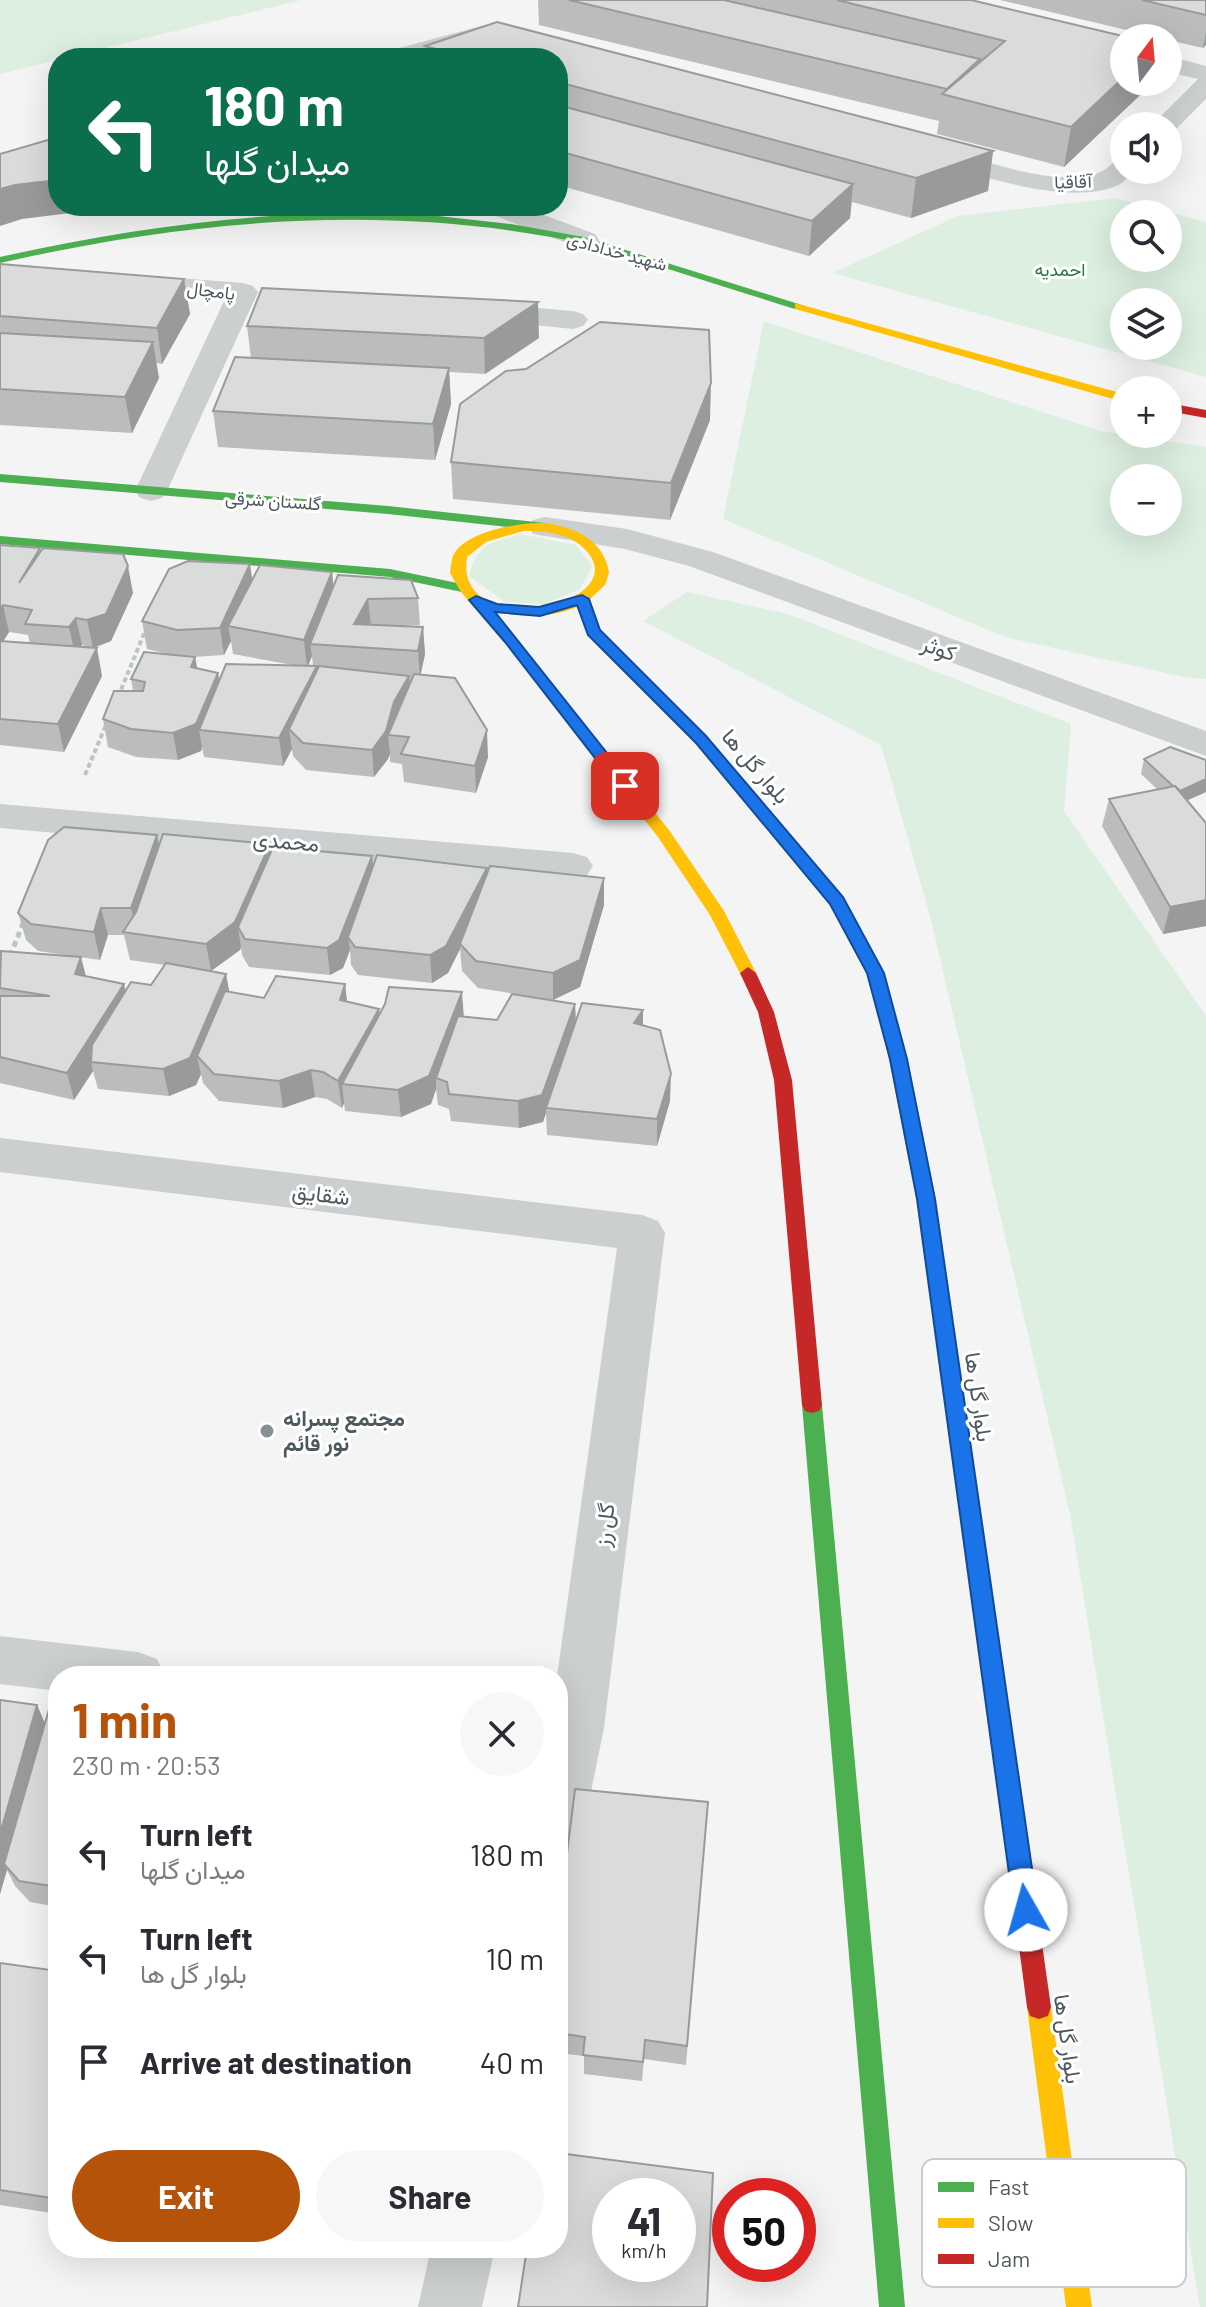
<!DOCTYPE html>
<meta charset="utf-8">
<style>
:root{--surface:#fff;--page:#f7f7f7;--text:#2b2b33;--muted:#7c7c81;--accent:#b45309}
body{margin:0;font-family:Barlow,Vazirmatn,sans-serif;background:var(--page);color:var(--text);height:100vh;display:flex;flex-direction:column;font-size:30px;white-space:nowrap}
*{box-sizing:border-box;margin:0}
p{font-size:26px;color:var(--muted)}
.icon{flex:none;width:44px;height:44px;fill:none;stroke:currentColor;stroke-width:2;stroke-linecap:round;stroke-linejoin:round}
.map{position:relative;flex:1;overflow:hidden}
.drawer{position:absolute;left:48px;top:1666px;width:520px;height:592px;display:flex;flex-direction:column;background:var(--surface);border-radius:32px;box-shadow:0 8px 32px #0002}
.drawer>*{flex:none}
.guide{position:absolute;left:48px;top:48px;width:520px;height:168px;border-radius:32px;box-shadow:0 8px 32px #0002;background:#0b6e4f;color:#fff;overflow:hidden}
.needle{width:52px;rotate:16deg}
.controls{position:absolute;left:1110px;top:24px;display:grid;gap:16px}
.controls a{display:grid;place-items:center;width:72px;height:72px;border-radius:50%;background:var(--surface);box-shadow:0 8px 32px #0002;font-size:40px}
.speed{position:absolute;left:592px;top:2178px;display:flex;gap:16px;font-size:40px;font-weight:700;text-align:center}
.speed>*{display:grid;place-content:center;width:104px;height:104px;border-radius:50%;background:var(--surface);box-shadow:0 8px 32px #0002;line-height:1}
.speed small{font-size:20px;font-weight:400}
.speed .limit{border:12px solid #d22;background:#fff;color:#111}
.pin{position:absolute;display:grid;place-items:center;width:68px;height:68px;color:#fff;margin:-34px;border-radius:16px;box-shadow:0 4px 12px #0006}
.me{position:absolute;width:88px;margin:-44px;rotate:353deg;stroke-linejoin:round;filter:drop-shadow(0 0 6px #0008)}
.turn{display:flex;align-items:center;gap:28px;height:168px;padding:0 24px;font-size:36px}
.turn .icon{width:104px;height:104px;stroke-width:2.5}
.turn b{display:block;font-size:56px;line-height:68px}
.round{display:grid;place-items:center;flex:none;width:84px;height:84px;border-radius:42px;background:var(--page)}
.summary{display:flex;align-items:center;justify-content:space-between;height:136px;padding:0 24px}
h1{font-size:48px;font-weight:700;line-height:60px;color:var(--accent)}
.primary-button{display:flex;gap:16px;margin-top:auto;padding:16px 24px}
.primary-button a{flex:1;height:92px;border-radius:48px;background:var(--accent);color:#fff;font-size:32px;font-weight:700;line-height:92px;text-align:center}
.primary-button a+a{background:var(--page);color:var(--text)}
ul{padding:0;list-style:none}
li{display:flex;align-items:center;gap:24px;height:104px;padding:0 24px}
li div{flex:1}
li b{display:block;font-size:30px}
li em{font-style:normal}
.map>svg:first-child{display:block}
</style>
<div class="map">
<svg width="1206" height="2307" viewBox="0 0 1206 2307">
<rect width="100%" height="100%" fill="#f4f4f4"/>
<g fill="#dcefe0" fill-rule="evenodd">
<path d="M0,0h301l-301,74z"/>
<path d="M1115,198l91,24v155l-374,-104 126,-57zM1124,214h44v44h-44zM1168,302v44h-44v-44z"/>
<path d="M764,321l336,110 106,16v232l-22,-2 -179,-40 -282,-118zM1124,478h44v44h-44z"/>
<path d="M520,534l56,11 16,21 -12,23 -35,15 -40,-2 -36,-26c9,-33 20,-32 51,-42z"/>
<path d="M687,592l101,22 283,110 -7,87 142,205v1291h-6l-130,-793 -140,-598 -49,-171 -238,-124z"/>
</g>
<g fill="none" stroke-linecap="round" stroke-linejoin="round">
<g stroke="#bdc5c1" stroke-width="4" stroke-dasharray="5 3" stroke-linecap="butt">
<path d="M118,697l28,-68"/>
<path d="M85,775l21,-50"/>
</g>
<path stroke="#bdc5c1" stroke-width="5" stroke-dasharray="6 4" stroke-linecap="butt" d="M10,956l14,-35"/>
<g fill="#cccfcf" fill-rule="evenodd">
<path d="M485,25l9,2 3,5 -3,5 -76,21h-40l3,-5z"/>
<path d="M1168,56l38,10v33l-33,33 -5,1v-7h-17l47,-47 -30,-7z"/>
<path d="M932,146c48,12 117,42 166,27 10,-3 15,-13 26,-16v13h10c-5,6 -11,14 -18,16 -49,21 -143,-13 -193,-26l-4,-6 4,-6z"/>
<path d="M481,206h39l75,28 4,6 -4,6 -10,2 -10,-2 -90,-34z"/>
<path d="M127,274l116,9 10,3 5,6 -91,199 -5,7 -11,3 -11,-3 -5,-7 90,-192 -108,-10 -4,-6 4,-6z"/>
<path d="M477,303l96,8 10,3 5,6 -5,6 -10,3 -106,-11 -5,-6 5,-6z"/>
<path d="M545,517l82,12 86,23 493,179v25l-517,-190 -64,-17 -92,-15 -5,-7 5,-7z"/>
<path d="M0,804l573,49 14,4 6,9 -6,9 -14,4 -573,-51z"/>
<path d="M0,1138l642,77 16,6 7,12 -61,495 -18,88 -8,19 -20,7 -1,-166 60,-428 -617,-76z"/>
<path d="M0,1636l138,16 19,7 8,17h-107v15l-58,-7z"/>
<path d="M431,2248h64l-13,59h-64z"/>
</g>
<g fill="#4caf50" fill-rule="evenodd">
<path d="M365,212l73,4 73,8 73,13 221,69 -10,3c-45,-14 -89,-28 -133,-42 -25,-8 -50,-17 -75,-23 -196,-42 -394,-25 -587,19v-6c123,-28 239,-43 365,-45z"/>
<path d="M0,474l388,32 157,17 7,4 -7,4 -157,-17 -388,-32z"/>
<path d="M0,536l390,33 72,15 7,4 -7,4 -72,-15 -390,-33z"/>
<path d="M809,863l6,1 28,33 41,76 23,86 28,140 54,372 -3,7 -7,2 -7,-2 -3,-7 -52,-372 -28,-140 -21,-86 -37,-69 -30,-36z"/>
<path d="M812,1397l7,2 3,6 83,902h-26l-77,-902 3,-6z"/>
</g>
<g fill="#ffc107" fill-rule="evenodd">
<path d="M795,303l329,91v8l-329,-93z"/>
<path d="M544,523c29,3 61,17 65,50l-4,12 -16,15 11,31 106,105 111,132 -8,5 -6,-1 -107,-130 -108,-107 -11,-28c-27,11 -55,11 -84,4l176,219 55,81 32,62 -2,4h-12l-32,-62 -52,-78 -138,-177 -59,-68 -11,-19c1,-5 1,-14 4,-19 13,-23 66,-32 90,-31zM523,531c24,0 50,2 66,23 40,54 -136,87 -122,3l19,-15z"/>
<path d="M1039,1995l9,3 3,9 41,300h-26l-39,-300 3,-9z"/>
</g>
<g fill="#c62828" fill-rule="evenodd">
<path d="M1168,403l38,7v8l-38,-7z"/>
<path d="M748,967l8,6 18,39 18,68 30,325 -3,6 -7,2 -7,-2 -3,-6 -28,-325 -16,-68 -18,-39z"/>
<path d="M979,1562l7,2 3,7 62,436 -3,9 -9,3 -9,-3 -3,-9 -58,-436 3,-7z"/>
</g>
</g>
<g fill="#bbbdbd" fill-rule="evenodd">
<path d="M538,0h433l153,82h28l-88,85 -127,-33 2,-13 -400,-96z"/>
<path d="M1000,0h206v45l-3,3 -35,-8v-2h-8z"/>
<path d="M497,22l496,129 -5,40 -77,27 -59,-16 -2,16 -41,38 -251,-71v-127h-132l-1,-12z"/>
<path d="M0,264l184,15 6,35 -28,50 -6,-1 3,15 -27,55 -132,-8z"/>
<path d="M247,326l292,12 -54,36 -36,-2 2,32 -16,56 -217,-13 -5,-36 38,-53z"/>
<path d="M710,420l-40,100 -217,-21 -2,-37z"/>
<path d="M0,545l40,3 1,3 92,42 -22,48 -18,7 -11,-3 -2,2 22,29 -38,76 -64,-7zM9,632l19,3 2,9 -27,-2z"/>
<path d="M332,572l1,14 85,12 2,27 -36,1 39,1 2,27 -5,21 68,82 -12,36 -72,-11 -2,-18 -12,-2v-8l-2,5 -14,18 -68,-7 -13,-14 -1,-7 -9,17 -79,-9 -2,-10 -1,4 -23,9 -42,-3 -28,-10 -5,-28 30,-28 -2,-12 41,-24 -25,-6 -5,-28 110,-42zM231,641l2,13 65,12 -79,14 -1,-7 -21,-5 -2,-11h-2l31,-2zM312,656l1,10h-5z"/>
<path d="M1144,759l62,1v32l-19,8 19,23v103l-43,8 -61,-108 7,-27 48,-10 -16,-15z"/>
<path d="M159,844h111l1,8 101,4 1,9 114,3v4l117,33 -24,82 -27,13 -75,-12 -16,-17 -2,-22 -12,24 -16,10 -74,-8 -7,-10 -1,-15 -7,18 -13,7 -81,-8 -7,-12 -1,-8 -1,3 -29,21 15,3 3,18 35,6 81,-14 2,18 32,7 1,5 83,2 34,4 78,-16 1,18 67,3 27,76 -13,45 -110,-11 -1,-22 -3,9 -24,6 -68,-7 -2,-12 -11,-4 -2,-16 -5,15 -30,13 -56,-6 -1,-8 -2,5 -15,-9 -12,-2 -32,11 -64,-7 -16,-18 -2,-9 -5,11 -27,11 -71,-7 -5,-18 -19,29 -74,-17v-131l86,24 39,15 26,-6 14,-20 -35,-5 -6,-25h-16l-8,25 -62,-9 -12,-11 -8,-27z"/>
<path d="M0,1700l37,5 8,20 13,-18v200l-28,-5 -15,-16 -8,-16 -7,24z"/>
<path d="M708,1802l-22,263 -42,-6 -2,22 -58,-7v-18l-26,-3v-127z"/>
<path d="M0,1963l58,8v243l-58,-9z"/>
<path d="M266,2248h37l-7,6z"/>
</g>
<g fill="#999a9a">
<path d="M1206,32v13l-3,3z"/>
<path d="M1124,77v5h28v2l-88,83 7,-40z"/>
<path d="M993,151l-5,40 -77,27 5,-40z"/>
<path d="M58,180v26h69l-105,13 -22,7v-37l15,-4z"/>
<path d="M853,184l-3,34 -41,38 3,-35z"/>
<path d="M184,279l6,35 -28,50 -5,-36z"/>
<path d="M538,302l1,36 -54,36 -1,-36z"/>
<path d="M153,342l6,36 -27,55 -7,-36z"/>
<path d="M449,368l2,36 -16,56 -2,-36z"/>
<path d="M711,383l-1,37 -40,100 1,-37z"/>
<path d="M250,564l4,27 -26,35 3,15 -7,14 -4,-27z"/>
<path d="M128,566l5,27 -22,48 -18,7 -6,-28z"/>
<path d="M332,572l3,27 -25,45 2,12 -5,12 -3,-28z"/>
<path d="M368,599l3,27 -17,-2z"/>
<path d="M3,605l6,27 -9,14v-37z"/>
<path d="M76,618l6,27 -7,9 -6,-27z"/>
<path d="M423,627l2,27 -5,24 -2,-27z"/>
<path d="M97,648l5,28 -38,76 -6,-28z"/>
<path d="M195,657l5,27 -9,-17z"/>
<path d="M317,666l4,27 -32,36 3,20 -9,17 -4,-28z"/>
<path d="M218,673l5,27 -24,30 3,17 -1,4 -23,9 -5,-27z"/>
<path d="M409,676l2,27 -23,32 2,19 -2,5 -14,18 -2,-27 22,-48z"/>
<path d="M487,730l1,27 -12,36 -1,-27z"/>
<path d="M1206,779v13l-31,14 3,-14z"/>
<path d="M157,835l6,27 -26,73 -6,-27z"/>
<path d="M270,844l4,27 -36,56 3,20 -1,3 -29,21 -5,-27z"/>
<path d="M372,856l3,27 -27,54 2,13 -7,18 -13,7 -3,-27z"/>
<path d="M487,868l1,27 -28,49v5l-12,24 -16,10 -2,-28z"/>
<path d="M604,878v27l-24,82 -27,13v-27z"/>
<path d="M1206,900v26l-43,8 7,-27z"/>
<path d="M101,908l7,27 -8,25 -6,-28z"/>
<path d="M81,957l7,27 -13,-10z"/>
<path d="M226,974l5,27 -34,55 4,18 -5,11 -27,11 -6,-27z"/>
<path d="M124,984l6,27 -39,51 2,9 -19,29 -7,-27z"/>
<path d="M345,984l3,27 -8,-11z"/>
<path d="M462,992l2,27 -28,59v11l-5,15 -30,13 -3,-27z"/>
<path d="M575,1004l1,27 -30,77v5l-3,9 -24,6 -1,-27z"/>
<path d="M379,1009l3,27 -40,48 2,19 -2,5 -4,-27z"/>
<path d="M643,1010v28l-9,-15z"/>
<path d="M311,1070l4,27 -32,11 -4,-27z"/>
<path d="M671,1074l-1,27 -13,45v-27z"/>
<path d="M37,1705l10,23 -43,136 3,6 -7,24v-60z"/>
<path d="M293,2248h10l-7,6z"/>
</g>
<g fill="#dadcdc" stroke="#999a9a" stroke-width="2" fill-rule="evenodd">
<path d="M569,0h155l256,59 -33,30z"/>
<path d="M837,0h134l160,38h-7v39l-53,50 -129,-33 63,-53z"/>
<path d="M1142,0h64v15z"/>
<path d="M497,22l496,129 -77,27 -358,-96v-24h-90l-43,-12z"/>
<path d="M558,105l295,79 -41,37 -254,-70z"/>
<path d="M58,137v43l-43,5 -15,4v-35z"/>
<path d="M0,264l184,15 -27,49 -157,-12z"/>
<path d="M262,288l276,14 -54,36 -237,-12z"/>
<path d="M600,322l109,8 2,53 -40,100 -220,-21 9,-58 46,-33 20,-2z"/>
<path d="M0,333l153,9 -28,55 -125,-8z"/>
<path d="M235,357l214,11 -16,56 -220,-13z"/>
<path d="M0,545l40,3 -21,35 24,-35 80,6 5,12 -22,48 -19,6 -11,-2 -7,9 -44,-3 7,-14 -29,-5 -3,4z"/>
<path d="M188,561l62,3 -30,64 -43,2 -35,-9 27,-52z"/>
<path d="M260,565l72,7 -28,68 -76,-14z"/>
<path d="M338,575l73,5 7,18 -50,1 -14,25 69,3 -5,24 -108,-7z"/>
<path d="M0,641l97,7 -39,76 -58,-5z"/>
<path d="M144,652l51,5 -4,10 27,6 -22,51 -23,9 -42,-4 -28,-10 11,-28h29l2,-9 -14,-3z"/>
<path d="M226,664l91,2 -38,72 -80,-8z"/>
<path d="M319,666l90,10 -15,26 -8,29 -14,19 -69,-7 -14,-14z"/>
<path d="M414,674l41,4 32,52 -12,36 -74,-12 8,-17 -21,-2z"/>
<path d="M1170,747l36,13v19l-26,12 -5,-5h-2l-29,-27z"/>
<path d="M1175,786l31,37v77l-36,7 -61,-108z"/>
<path d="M64,827l93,8 -26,73h-30l-7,24 -63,-8 -13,-11 30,-73z"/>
<path d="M163,834l107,10 -35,78 -29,22 -83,-12 13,-20z"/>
<path d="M273,847l99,9 -33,84 -12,8 -82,-9 -7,-12z"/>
<path d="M377,855l110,13 -41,78 -16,9 -75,-8 -7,-10z"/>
<path d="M490,866l114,12 -24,82 -27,13 -77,-12 -16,-17z"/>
<path d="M1,951l80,6 -6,17 49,10 -57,89 -67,-16v-61h50l-50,-8z"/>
<path d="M166,963l60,11 -36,84 -27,11 -72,-7 1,-17 39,-63 20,3z"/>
<path d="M276,976l69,8 -5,16 39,9 -41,72 -15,-9 -12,-2 -32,11 -65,-7 -17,-18 28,-65 39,7z"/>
<path d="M389,987l73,5 -33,84 -31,14 -56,-6 43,-80z"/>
<path d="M512,994l63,10 -33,91 -24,6 -69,-7 -2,-12 -11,-4 22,-62 39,4z"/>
<path d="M582,1003l61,7 -9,13 26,7 11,44 -14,45 -111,-11z"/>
<path d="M0,1700l37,5 -37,129z"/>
<path d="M50,1706l8,1v180l-39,-6 -15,-17z"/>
<path d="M575,1789l133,13 -21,244 -42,-6 -2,22 -60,-7 2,-18 -27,-4v-107z"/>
<path d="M0,1963l58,8v228l-58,-9z"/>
<path d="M558,2153l155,20 -6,134h-189l9,-59h31zM610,2196h68v68h-68z"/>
</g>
<path fill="#1a73e8" stroke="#114b97" stroke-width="2" d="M582,595l7,4 11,31 106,106 137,161 41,76 23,86 28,140 103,711 -3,8 -9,4 -8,-4 -4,-8 -97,-711 -27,-140 -23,-86 -37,-69 -134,-161 -108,-108 -11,-30 -37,11 -45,-4 135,170v7h-11l-114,-147 -36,-42 7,-4 21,8 42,3z"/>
<circle fill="#878f92" stroke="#fff" stroke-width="3" cx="267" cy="1431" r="8"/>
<g text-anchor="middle" stroke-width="6" stroke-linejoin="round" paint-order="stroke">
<g font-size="18" fill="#4d595e" stroke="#fff">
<text transform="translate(1073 182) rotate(-2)" y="6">آقاقیا</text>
<text transform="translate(617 252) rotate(15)" y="6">شهید خدادادی</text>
<text transform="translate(211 291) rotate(7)" y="6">پامچال</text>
<text transform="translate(273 501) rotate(4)" y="6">گلستان شرقی</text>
</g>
<g font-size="18" fill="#25783d" stroke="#fff">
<text x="1060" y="276">احمدیه</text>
</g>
<g font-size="22" fill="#4d595e" stroke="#fff">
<text transform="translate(939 648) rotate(20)" y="8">کوثر</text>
<text transform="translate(756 766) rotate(49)" y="8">بلوار گل ها</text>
<text transform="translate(286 841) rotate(5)" y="8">محمدی</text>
<text transform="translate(321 1194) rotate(7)" y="8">شقایق</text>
<text transform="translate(979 1397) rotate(82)" y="8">بلوار گل ها</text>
<text transform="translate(604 1525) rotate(-83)" y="8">گل رز</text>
<text transform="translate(1068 2039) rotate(82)" y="8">بلوار گل ها</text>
</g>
<g font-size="22" font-weight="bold" fill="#4d595e" stroke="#fff" text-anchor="start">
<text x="283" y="1426">مجتمع پسرانه<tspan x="283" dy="25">نور قائم</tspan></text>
</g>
</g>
<rect x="922" y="2159" width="264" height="128" rx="12" fill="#fff" stroke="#cacdcf" stroke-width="2"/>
<rect x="938" y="2182" width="36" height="10" fill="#4caf50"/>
<rect x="938" y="2218" width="36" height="10" fill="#ffc107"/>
<rect x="938" y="2254" width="36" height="10" fill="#c62828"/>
<g font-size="22" fill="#4d595e">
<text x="988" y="2195">Fast</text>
<text x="988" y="2231">Slow</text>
<text x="988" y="2267">Jam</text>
</g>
</svg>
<div class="controls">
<a><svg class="needle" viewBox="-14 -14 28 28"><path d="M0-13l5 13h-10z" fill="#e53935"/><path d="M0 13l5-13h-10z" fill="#7c7c81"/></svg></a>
<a><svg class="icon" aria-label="sound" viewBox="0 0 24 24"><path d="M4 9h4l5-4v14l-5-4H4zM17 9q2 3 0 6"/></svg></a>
<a><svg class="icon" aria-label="search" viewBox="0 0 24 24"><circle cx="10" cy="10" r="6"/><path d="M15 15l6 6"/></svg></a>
<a><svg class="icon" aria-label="layers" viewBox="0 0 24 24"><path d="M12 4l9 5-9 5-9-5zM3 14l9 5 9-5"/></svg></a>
<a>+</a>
<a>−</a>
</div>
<div class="speed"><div>41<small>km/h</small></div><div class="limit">50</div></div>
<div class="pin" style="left:625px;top:786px;background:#d93025"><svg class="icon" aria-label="arrive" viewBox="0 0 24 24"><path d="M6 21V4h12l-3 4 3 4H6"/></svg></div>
<svg class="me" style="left:1026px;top:1910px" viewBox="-20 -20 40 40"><circle r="19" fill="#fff"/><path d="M0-13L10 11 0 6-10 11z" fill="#1a73e8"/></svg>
<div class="guide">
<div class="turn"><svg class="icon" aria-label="left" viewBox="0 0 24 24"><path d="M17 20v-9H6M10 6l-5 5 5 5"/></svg><div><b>180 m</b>میدان گلها</div></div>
</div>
<section class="drawer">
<div class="summary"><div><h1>1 min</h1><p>230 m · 20:53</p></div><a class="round"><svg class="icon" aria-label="close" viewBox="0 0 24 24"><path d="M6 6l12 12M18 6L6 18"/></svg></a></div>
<ul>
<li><svg class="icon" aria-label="left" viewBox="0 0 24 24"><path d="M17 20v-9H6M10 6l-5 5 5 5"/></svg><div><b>Turn left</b><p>میدان گلها</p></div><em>180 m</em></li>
<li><svg class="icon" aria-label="left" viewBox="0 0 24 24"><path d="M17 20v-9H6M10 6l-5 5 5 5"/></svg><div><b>Turn left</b><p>بلوار گل ها</p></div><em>10 m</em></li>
<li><svg class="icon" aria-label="arrive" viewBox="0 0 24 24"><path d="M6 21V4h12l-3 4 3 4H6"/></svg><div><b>Arrive at destination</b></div><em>40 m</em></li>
</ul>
<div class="primary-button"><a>Exit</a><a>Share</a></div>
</section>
</div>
